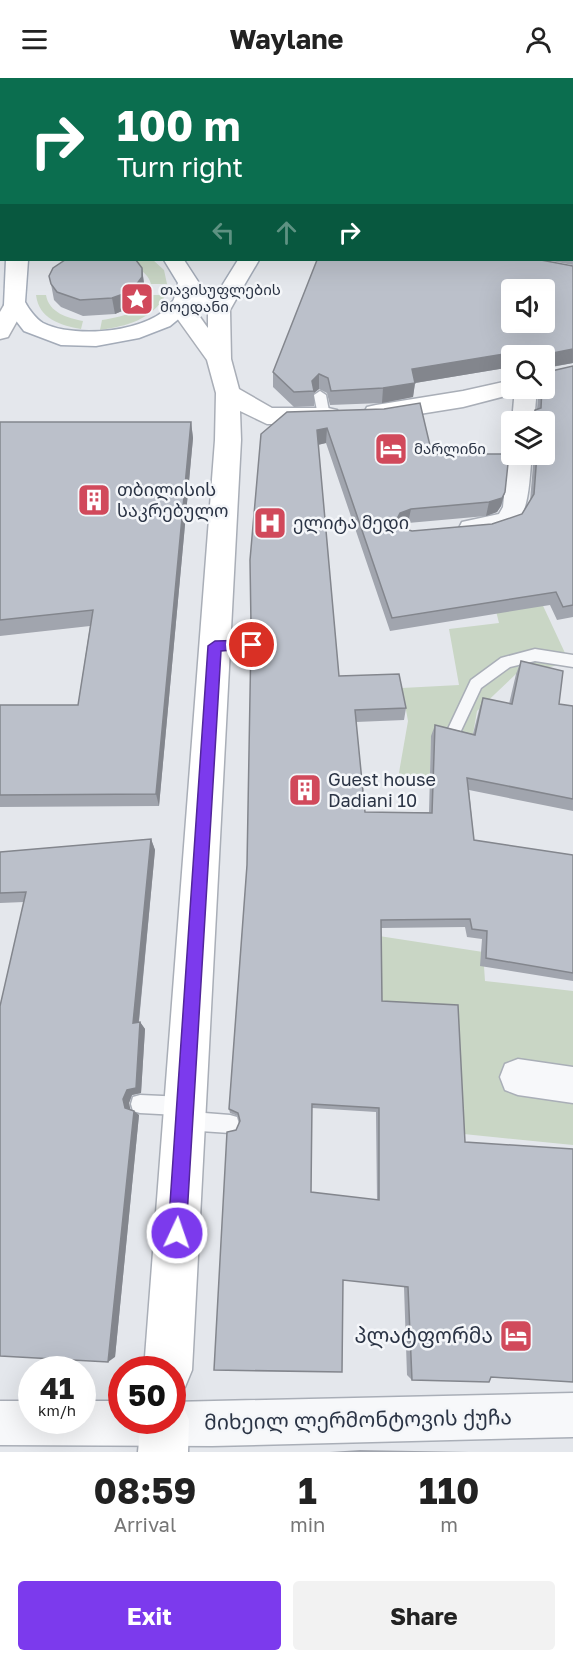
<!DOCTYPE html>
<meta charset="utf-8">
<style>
:root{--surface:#fff;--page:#f2f2f2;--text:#222;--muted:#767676;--accent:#7c3aed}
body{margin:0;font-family:"Golos Text","Noto Sans Georgian",sans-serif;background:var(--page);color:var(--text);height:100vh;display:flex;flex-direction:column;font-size:22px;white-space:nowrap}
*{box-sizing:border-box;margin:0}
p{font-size:20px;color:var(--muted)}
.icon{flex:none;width:33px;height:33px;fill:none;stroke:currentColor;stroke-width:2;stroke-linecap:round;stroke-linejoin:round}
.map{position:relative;height:1374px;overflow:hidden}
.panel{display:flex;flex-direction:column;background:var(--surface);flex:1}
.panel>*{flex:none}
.banner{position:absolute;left:0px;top:0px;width:573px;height:183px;box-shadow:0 6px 24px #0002;background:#0b6e4f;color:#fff;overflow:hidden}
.fabs{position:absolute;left:501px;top:201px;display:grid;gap:12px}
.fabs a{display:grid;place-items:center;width:54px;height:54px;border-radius:6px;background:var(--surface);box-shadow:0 6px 24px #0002;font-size:30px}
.speed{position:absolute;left:18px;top:1278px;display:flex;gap:12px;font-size:30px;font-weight:700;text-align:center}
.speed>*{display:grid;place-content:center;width:78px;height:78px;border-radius:50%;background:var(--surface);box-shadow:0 6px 24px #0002;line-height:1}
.speed small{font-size:15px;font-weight:400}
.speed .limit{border:9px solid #d22;background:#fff;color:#111}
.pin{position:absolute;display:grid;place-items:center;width:51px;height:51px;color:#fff;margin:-26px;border:3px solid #fff;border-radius:50%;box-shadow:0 2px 6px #0007}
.me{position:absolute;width:66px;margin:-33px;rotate:3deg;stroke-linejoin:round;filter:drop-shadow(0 0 4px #0008)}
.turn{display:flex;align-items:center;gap:21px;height:126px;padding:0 18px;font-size:27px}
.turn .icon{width:78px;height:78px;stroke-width:2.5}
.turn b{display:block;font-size:42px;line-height:51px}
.lanes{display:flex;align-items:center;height:57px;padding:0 18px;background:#0003;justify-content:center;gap:30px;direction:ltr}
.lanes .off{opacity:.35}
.eta{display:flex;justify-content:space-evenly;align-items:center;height:102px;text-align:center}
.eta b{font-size:36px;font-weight:700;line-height:42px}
.button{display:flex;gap:12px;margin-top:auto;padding:12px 18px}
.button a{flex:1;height:69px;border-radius:6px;background:var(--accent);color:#fff;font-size:24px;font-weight:700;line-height:69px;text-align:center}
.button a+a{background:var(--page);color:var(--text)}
header{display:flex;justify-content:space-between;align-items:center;height:78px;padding:0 18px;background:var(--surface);font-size:27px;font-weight:700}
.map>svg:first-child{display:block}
</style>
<header><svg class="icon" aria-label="menu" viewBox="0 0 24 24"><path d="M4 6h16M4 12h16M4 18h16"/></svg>Waylane<svg class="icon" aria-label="person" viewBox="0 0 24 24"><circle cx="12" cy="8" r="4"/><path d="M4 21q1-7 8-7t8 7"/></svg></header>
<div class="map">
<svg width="573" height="1374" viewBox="0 0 573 1374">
<rect width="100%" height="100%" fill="#e4e7ec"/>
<g fill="#c9d6c5">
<path d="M114,182h39l11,10 3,14h-16c-4,-16 -23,-19 -37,-24z"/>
<path d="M36,217h10c3,18 22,23 37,26l-2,8c-21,-4 -42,-10 -45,-34z"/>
<path d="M150,217h16c-15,25 -39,31 -66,35l2,-10c20,-3 37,-7 48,-25z"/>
<path d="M538,517l27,58 8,2v7l-57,12 -39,37 -6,35 -40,-9 -1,45 -33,2 11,-63 -6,-33 57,-3 -10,-56 50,-6 -5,-20z"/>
<path d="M379,858l104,16 2,29 88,10v154l-129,-13 -5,-128 -59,-3z"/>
</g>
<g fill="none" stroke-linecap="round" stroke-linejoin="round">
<g stroke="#a9aeb7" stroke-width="3">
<g id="lane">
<path d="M2,103v6l-2,1v-6z"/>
<path d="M320,313l6,4 4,21 -6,4 -6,-4 -4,-21z"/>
<path d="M252,562l7,5c-6,8 -45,9 -51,1l7,-5z"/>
<path d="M535,571l38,6v12l-38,-6 -25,6 -29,21 -22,47 -5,2 -5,-2 -2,-4 24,-51 30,-22z"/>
<path d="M140,1017l45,2 7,2 2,7 -2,6 38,3 7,2 2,7 -2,7 -7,2 -45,-3 -7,-2 -2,-7 2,-6 -38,-2 -7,-2 -2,-7 2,-7z"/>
</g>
</g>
<g stroke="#a9aeb7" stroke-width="3">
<g id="street">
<path d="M206,0h16l-17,2z"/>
<path d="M515,310h22l-3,34h-22z"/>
<path d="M512,371v5h20c-3,27 -2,49 -15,72 -18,6 -36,14 -55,8l-3,-6 3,-6 37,-8 4,-7 5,-53z"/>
<path d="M518,981l55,8v36l-55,-8 -13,-5 -5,-13 5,-13z"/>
<path d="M573,1315v44l-361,9 -212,-1v-44h32v19h50v-19h40v19h50v-18z"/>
</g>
</g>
<g stroke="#a9aeb7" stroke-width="3">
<g id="secondary">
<path d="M228,209l8,2 3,5 -9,16 1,49 8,30 33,19h56l9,2 3,6 -3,6 -9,2h-61l-27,-13 1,29 -49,930 -7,17 -13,5v-22h-28l71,-930 1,-47 -9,-33 -38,-53 3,-5c19,-4 26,13 36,26v-18l12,-21z"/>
<path d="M15,220l8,2 3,5 -18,32 -8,2v-27l7,-12z"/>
<path d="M512,302v8h11l-2,4 -58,15 -87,14 -9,-2 -3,-6 3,-6 9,-2 87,-14z"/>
<path d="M172,1321l10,4 7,17 -1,32h-50l3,-32h31z"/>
</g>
</g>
<g stroke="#a3abb8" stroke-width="3">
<g id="primary">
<path d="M0,0h10v2h-8v5z"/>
<path d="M314,0h16l-17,2z"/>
<path d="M338,0h16l-17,2z"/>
<rect x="0" y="52" width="2" height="13"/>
<path d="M6,182h22l-3,42c3,6 11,17 18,21 31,16 110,10 130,-22 3,-5 3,-13 5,-18l-14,-23h20l15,23 -3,13 24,-7 18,-29h21l-23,39 -49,13 -17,14 -31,12 -43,8 -35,-1 -37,-14 -20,-26z"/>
</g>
</g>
<use href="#lane" fill="#f7f8fa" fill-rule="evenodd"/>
<use href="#street" fill="#f7f8fa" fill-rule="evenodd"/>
<use href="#secondary" fill="#fff" fill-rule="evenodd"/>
<use href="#primary" fill="#fff" fill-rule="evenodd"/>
</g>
<g fill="#a1a5ae" fill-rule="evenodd">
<path d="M39,0h148l-8,2h-139z"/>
<path d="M573,0v187l-27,-5h26v-180z"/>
<path d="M573,188v97l-26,5v4l26,-6v251l-16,3 -7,-15 -160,26 -64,-188 -8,2 21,231 67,32 -2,12 -48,2 9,90h64l2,-76 4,-11 38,9 6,-24 4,-12 26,6 7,-30 5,-13 38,43 14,2v105l-104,-21 5,50 99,15v126l-93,-15 2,-27 -15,-2 -2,-10 -84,1 1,73 83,141 26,235 -79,3 -5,-5 -3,-88 -168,-157 4,-9 -2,-5 -8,-3 -1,-4 18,-244 5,-227 -1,-13 36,-213 145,42 73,38 -4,14 -4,6 -11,4 -78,7 -8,3 2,2 10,3 80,-7 30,-10 8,-13 4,-47h10v-32h-13l4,-12 2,-1 2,-21h5v-32h-32v11l-97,16 -2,14 -31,6 -52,2 -3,-12 -8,-4 -5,4v13l-20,1 -21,-20v-15zM312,1030l64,4 1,88 -66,-8z"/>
<path d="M142,190l2,16v8l-5,9 -10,7 -14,6 -32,2 -22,-9 -7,-7 -3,-16z"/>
<path d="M0,344h191l2,16 -34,368 -159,1v-102h78l12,-79 -90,10z"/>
<path d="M151,761l4,11 -16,172h1l5,7 -4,64 -9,2 -3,8 1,7 9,5 -24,242 -91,-455 -24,1v-51z"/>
<path d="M360,1372l109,2h-139z"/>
</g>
<g fill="#83868d">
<path d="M91,0h96l-8,2h-97z"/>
<path d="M142,190l2,16v8l-5,9 -10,7 -14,6 -3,-16z"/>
<path d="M540,270l-2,8h-26v11l-97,16 -2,14 -31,6 1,-15 29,-19z"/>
<path d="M573,271v14l-29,5 3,-14z"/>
<path d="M319,296v15l-5,4 -2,-12z"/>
<path d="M191,344l2,16 -34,368 -3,-12z"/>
<path d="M327,350l-1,15 -9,2v-15z"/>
<path d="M505,414l-4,14 -4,6 -11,4 3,-14z"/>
<path d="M411,431l-3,14 -10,4 -2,-6 4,-8z"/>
<path d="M151,761l4,11 -17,179 -5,-6z"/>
<path d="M140,944l5,7 -4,64 -9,2 -3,8 2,9 -6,-4 -2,-9z"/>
<path d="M134,1033l5,4 -24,242 -7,5z"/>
</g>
<g fill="#bbc0ca" stroke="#83868d" stroke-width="1.5" fill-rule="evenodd">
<path d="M49,0h42l-9,2h-32z"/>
<path d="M381,0h192v171h-1v-169h-192z"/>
<path d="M65,182h71l6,8v9l-6,8 -10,8 -14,5 -32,2 -23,-8 -6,-8 -2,-8 4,-8z"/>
<path d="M317,182h224l32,6v83l-26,5v18l26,-6v239l-10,2 -7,-15 -164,26 -65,-190 -10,2 22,246 60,-2 7,34 -51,2 10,102 67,1 3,-88 40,10 8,-37 29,6 9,-43 42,10 -4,33 14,2v93l-106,-21 7,62 99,15v118l-87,-15 1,-27 -15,-2 -2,-10 -89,1 1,81 76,4 7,137 108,7v233l-82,-5 -2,5 -77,-2 -4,-93 -65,-7 -1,92 -128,-2 13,-238 9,-2 4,-9 -2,-8 -9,-4 18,-244 4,-226 10,-7 -10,-7 -1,-65 11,-126 26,-22 97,-3 36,-6 12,51h77l-4,38 -3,6 -13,4 -78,7 -11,4 -4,8 6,7 10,3 80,-7 30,-10 12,-20 3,-40h7v-32h-10l1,-12 6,-2 1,-20h2v-32h-5l1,-8 -128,21 3,14 -32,5 -52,3 -3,-13 -9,-4 -7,7 2,10 -20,1 -21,-20zM512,212h32v32h-32zM312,1026l67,4v92l-68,-8z"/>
<path d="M0,344h191l-35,372 -156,1v-90h78l15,-95 -93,10z"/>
<path d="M151,761l-18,184 7,-1 -4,66 -9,2 -4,9 2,9 9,3 -26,251 -108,-6v-350l26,-114 -26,1v-41z"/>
</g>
<path fill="#7c3aed" stroke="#51269a" stroke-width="1.5" d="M252,562l6,5 -2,3 -35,3 -35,582 -3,6 -6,3 -6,-3 -3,-6 40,-587 7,-5z"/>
<defs>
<g id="sight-square" transform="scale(1.725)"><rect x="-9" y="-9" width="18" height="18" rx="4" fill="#d1495b" stroke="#f4f6f9"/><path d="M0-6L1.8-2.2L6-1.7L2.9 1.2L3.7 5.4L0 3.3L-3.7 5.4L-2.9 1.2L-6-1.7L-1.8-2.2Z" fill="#fff"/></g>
<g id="hotel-square" transform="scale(1.725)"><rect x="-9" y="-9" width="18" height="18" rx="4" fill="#d1495b" stroke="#f4f6f9"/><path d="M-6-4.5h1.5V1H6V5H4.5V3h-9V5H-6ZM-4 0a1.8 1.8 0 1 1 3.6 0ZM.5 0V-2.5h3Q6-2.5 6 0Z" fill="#fff"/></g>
<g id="building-square" transform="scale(1.725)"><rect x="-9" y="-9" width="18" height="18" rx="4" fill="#d1495b" stroke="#f4f6f9"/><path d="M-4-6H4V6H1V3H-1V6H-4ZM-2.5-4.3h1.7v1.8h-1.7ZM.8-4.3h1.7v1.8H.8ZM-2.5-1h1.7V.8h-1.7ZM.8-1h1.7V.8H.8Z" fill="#fff"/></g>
<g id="hospital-square" transform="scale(1.725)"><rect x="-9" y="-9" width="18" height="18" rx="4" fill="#d1495b" stroke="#f4f6f9"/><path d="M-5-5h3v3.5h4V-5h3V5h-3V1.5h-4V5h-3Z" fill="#fff"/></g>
</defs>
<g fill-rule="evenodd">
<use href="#sight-square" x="137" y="221"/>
<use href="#hotel-square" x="391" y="371"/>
<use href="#building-square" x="94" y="422"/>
<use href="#hospital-square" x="270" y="445"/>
<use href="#building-square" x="305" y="712"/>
<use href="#hotel-square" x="516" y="1258"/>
</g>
<g text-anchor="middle" stroke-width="5" stroke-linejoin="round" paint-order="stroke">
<g font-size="15" fill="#2b3445" stroke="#f4f6f9" text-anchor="start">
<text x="160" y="217">თავისუფლების<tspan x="160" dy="17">მოედანი</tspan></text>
<text x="414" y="376">მარლინი</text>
</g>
<g font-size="18" fill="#2b3445" stroke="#f4f6f9" text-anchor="start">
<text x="117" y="418">თბილისის<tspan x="117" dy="21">საკრებულო</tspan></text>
<text x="293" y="451">ელიტა მედი</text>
<text x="328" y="708">Guest house<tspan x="328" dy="21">Dadiani 10</tspan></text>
</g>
<g font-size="21" fill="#2b3445" stroke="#f4f6f9" text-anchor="end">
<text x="493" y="1265">პლატფორმა</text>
</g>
<g font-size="21" fill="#2b3445" stroke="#f4f6f9">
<text transform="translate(358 1342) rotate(-1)" y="7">მიხეილ ლერმონტოვის ქუჩა</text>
</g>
</g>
</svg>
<div class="fabs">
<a><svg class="icon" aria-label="sound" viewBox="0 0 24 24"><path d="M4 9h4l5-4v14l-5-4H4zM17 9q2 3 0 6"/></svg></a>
<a><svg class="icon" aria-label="search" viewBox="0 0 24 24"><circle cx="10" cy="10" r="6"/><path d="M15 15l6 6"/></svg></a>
<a><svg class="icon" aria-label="layers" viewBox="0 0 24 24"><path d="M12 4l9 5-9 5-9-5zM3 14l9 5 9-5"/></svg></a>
</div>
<div class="speed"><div>41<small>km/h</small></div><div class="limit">50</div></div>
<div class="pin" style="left:252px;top:567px;background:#d93025"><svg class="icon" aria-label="arrive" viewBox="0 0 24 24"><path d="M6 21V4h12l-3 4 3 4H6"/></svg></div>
<svg class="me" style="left:177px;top:1155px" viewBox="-20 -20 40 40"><circle r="17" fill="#7c3aed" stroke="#fff" stroke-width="3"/><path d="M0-11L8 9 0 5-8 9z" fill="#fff"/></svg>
<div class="banner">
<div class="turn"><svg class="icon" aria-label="right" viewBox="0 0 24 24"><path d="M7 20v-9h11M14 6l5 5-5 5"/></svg><div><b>100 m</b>Turn right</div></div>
<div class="lanes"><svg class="icon off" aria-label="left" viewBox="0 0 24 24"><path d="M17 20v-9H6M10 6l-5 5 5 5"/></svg><svg class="icon off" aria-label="ahead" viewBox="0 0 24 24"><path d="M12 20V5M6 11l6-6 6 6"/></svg><svg class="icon" aria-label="right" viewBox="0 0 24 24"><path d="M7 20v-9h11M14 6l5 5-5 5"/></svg></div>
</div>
</div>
<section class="panel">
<div class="eta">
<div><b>08:59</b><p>Arrival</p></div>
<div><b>1</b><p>min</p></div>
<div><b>110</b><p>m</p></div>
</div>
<div class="button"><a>Exit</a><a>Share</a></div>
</section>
